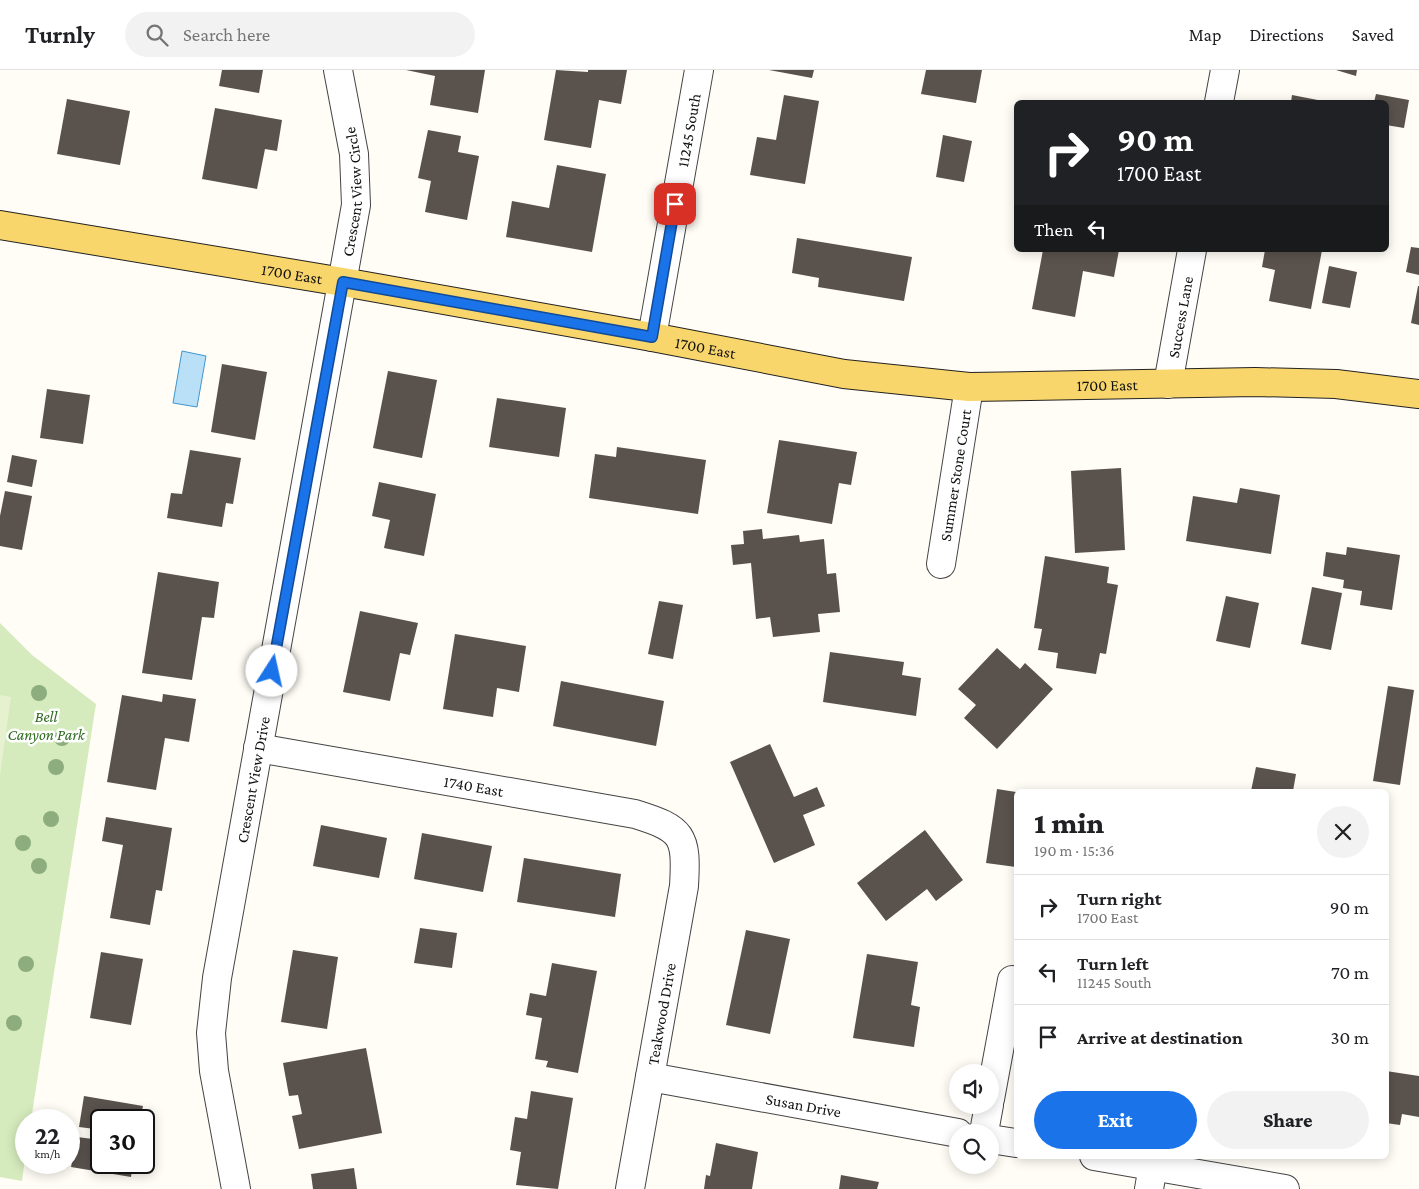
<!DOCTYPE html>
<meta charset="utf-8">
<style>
:root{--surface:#fff;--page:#f2f2f2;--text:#202124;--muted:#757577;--line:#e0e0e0;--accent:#1a73e8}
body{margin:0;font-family:"Crimson Pro",serif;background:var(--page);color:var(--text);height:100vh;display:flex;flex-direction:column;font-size:19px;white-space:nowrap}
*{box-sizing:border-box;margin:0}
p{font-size:16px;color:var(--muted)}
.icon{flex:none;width:28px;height:28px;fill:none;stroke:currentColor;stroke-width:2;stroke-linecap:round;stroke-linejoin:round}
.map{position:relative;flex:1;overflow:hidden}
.side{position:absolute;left:1014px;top:719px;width:375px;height:370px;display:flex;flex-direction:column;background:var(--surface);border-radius:8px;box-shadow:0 2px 12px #0003}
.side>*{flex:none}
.banner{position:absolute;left:1014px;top:30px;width:375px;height:152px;border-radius:8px;box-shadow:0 2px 12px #0003;background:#202124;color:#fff;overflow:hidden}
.tools{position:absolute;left:949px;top:994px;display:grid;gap:10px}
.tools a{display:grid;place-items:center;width:50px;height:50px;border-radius:50%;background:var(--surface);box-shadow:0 2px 12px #0003;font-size:25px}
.speed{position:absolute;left:15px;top:1039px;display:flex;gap:10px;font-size:25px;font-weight:700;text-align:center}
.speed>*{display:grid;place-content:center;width:65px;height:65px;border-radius:50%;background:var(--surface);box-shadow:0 2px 12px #0003;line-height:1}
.speed small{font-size:12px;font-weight:400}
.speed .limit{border:2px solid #111;border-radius:8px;background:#fff;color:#111}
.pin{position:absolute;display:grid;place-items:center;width:42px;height:42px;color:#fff;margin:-21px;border-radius:10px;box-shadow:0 2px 8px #0006}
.me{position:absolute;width:55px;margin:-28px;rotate:10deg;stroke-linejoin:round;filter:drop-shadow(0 0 4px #0008)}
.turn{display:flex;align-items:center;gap:18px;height:105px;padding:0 20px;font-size:22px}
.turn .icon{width:65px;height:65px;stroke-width:2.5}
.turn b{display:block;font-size:35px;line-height:42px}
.then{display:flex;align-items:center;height:48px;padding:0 20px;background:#0003;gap:10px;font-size:19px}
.round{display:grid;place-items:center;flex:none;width:52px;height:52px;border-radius:26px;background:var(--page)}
.head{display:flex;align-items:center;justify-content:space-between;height:85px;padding:0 20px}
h1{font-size:30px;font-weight:800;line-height:38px}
.cta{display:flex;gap:10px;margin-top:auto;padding:10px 20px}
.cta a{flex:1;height:58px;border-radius:30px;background:var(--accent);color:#fff;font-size:20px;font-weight:800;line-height:58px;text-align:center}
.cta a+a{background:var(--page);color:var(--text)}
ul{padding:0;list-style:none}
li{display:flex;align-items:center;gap:15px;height:65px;padding:0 20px;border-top:1px solid var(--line)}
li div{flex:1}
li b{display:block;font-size:19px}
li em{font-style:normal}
header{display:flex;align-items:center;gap:30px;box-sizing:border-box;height:70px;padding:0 25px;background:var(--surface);border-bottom:1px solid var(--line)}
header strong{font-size:24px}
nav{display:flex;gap:28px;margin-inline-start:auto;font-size:18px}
.search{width:350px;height:45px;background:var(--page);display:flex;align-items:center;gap:12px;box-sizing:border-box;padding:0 18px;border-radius:28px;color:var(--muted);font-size:19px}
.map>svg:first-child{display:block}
</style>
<header>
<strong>Turnly</strong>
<div class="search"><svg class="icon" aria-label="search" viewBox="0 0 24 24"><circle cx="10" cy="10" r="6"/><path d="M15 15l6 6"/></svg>Search here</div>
<nav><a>Map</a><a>Directions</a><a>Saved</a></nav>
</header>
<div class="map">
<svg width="1419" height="1119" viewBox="0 0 1419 1119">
<rect width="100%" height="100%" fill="#fffdf5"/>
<path fill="#d5ebbd" d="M0,553l32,32 64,49 -65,416h-5v31l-4,30 -22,-4z"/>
<path fill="#e6f2cf" d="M0,625l11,2 -11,78z"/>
<path fill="#b9e0f7" stroke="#3f96cf" d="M182,281l24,5 -9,51 -24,-4z"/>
<g fill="#5a524d">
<path d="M222,0h41l-4,23 -40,-7z"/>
<path d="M406,0h79l-7,43 -48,-8 5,-29z"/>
<path d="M556,0l32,2v-2h39l-6,34 -22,-4 -8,48 -47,-8z"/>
<path d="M769,0h45l-2,8z"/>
<path d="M926,0h56l-6,33 -55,-9z"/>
<path d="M1336,0h21l-1,6z"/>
<path d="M1376,24l33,6 -5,28 -18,-3v-23h-12z"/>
<path d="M784,25l35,6 -14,83 -55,-9 7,-38 19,3z"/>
<path d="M1292,25l36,7h-37z"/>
<path d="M67,29l63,12 -10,54 -63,-11z"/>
<path d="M215,38l67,12 -5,31 -12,-2 -8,40 -55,-10z"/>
<path d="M428,60l33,6 -3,16 21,4 -12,64 -42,-8 6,-31 -13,-3z"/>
<path d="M943,65l29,6 -8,41 -28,-5z"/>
<path d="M557,95l49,9 -14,78 -86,-15 6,-36 37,7z"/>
<path d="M797,168l115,19 -8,44 -86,-14 1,-9 -27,-5z"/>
<path d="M1411,177l8,1v27l-13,-3z"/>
<path d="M1043,180h76l-5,27 -31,-6 -8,46 -43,-8z"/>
<path d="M1265,180h57l-11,59 -42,-8 6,-31 -13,-3z"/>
<path d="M1329,196l28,6 -7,36 -28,-5z"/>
<path d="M1418,216h1v39l-8,-2z"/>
<path d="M222,294l45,8 -12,68 -44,-8z"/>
<path d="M388,301l49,9 -15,78 -49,-10z"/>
<path d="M47,319l43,6 -7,49 -43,-6z"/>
<path d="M497,328l69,10 -7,49 -70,-10z"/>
<path d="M779,370l78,12 -6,33 -12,-2 -7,41 -65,-11z"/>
<path d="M617,377l89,13 -8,54 -109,-16 6,-44 21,3z"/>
<path d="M190,380l51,8 -8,46 -7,-1 -4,24 -55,-9 4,-25 11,1z"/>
<path d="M12,385l25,5 -5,27 -25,-5z"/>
<path d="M1121,398l4,82 -50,3 -4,-82z"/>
<path d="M379,412l57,12 -12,62 -40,-8 6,-28 -18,-4z"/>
<path d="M1240,418l40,7 -9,59 -85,-13 7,-45 44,7z"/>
<path d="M5,421l27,5 -10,54 -22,-4v-30z"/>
<path d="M762,459l1,10 36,-4 1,7 24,-3 3,35 9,-1 4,39 -22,2 2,18 -47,5 -3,-20 -14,2 -5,-56 -18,2 -2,-20 13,-1 -1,-13z"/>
<path d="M1347,477l53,8 -8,55 -32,-5 2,-14 -19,-3 1,-8 -21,-4 3,-24 20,3z"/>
<path d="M1045,486l64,11 -2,16 11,2 -12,69 -6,-1 -4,21 -40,-6 2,-15 -20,-3 4,-21 -8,-1z"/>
<path d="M158,502l61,10 -5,36 -12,-1 -10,63 -50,-7z"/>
<path d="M1312,517l30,6 -11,57 -30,-6z"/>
<path d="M1226,526l33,7 -9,45 -34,-7z"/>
<path d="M659,531l24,4 -10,54 -25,-5z"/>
<path d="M360,541l58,12 -8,32 -10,-2 -10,48 -47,-9z"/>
<path d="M455,564l71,12 -7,46 -22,-4 -4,29 -50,-8z"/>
<path d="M997,578l23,21 5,-6 28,26 -56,60 -33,-31 12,-13 -18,-16z"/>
<path d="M830,582l74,10 -2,13 19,3 -5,38 -93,-14z"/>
<path d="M561,611l103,20 -8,45 -103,-20z"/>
<path d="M1388,616l26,4 -14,95 -27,-4z"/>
<path d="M163,624l33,5 -7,43 -24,-4 -9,52 -49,-8 15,-87 40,7z"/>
<path d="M770,674l24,53 23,-10 8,19 -22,9 12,30 -41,18 -44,-101z"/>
<path d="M1256,697l40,7 -3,17h-42z"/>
<path d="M997,719l19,3v75l-30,-4z"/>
<path d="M106,747l66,11 -10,63 -6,-1 -6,35 -40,-7 13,-73 -21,-4z"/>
<path d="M321,755l66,13 -8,40 -66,-12z"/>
<path d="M925,760l38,50 -27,21 -9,-12 -41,32 -29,-38z"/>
<path d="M422,763l70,13 -9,46 -69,-13z"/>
<path d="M524,788l97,16 -6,43 -98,-15z"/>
<path d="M420,858l37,5 -5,35 -38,-5z"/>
<path d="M746,860l44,9 -20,95 -44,-9z"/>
<path d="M293,880l45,7 -11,72 -46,-7z"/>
<path d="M101,882l42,7 -12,66 -41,-7z"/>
<path d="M867,884l51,8 -7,43 9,2 -6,40 -61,-9z"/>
<path d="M552,893l45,8 -19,102 -32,-6 2,-6 -13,-2 7,-41 -16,-3 4,-22 16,3z"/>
<path d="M366,978l16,85 -83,16 -7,-33 10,-2 -4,-19 -9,1 -6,-33z"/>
<path d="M1386,1001l33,5v41l-17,-3 -2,11 -14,-2z"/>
<path d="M531,1021l42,7 -15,91 -42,-4 5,-33 -11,-2 5,-33 12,2z"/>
<path d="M84,1026l59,10 -3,14h-39v42h32l-2,15 -60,-10 6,-30 16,2 2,-10 -16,-2z"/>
<path d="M716,1073l42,9 -6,37h-48l2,-14 4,1z"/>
<path d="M354,1098l3,21h-44l-2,-15z"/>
<path d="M841,1105l38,7 -2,7h-38z"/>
</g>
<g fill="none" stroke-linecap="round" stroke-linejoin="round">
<g stroke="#444" stroke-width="30">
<g id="minor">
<path d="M1219,32l6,-32"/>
<path id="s1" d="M652,267l47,-267"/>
<path id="s2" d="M1168,314l24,-134"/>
<path id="s3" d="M941,494l28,-177"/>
<path id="s4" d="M258,678l377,66c48,15 52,21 49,72l-54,303"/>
<path id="s5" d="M650,1007l308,56"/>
<path d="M990,1029l22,-119"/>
<path d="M984,1062l5,-27"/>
<path d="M990,1069l26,4"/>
<path d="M1094,1086l191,33"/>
<path id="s6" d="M236,1119l-22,-118 -3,-38 6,-55 139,-773 -2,-51 -16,-84"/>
<path d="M1149,1119l4,-23"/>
</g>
</g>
<g stroke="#222" stroke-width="30">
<g id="major">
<path id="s7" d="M0,155l343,57 309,55 192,37 125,13 286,-5 81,2 83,10"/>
</g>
</g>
<use href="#minor" stroke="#fff" stroke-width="28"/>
<use href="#major" stroke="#f9d66b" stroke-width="28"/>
</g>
<g fill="#8dad7f">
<circle cx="39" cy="623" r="8"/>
<circle cx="62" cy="668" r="8"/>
<circle cx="56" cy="697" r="8"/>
<circle cx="51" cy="749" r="8"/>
<circle cx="23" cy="773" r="8"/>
<circle cx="39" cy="796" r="8"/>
<circle cx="26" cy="894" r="8"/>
<circle cx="14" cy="953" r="8"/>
</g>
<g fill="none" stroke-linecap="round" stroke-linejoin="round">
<g stroke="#114b97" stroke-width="12">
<path id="route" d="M272,601l71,-389 309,55 23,-133"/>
</g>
<use href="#route" stroke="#1a73e8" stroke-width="9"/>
</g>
<g text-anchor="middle" stroke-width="5" stroke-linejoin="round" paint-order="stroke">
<g font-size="16" fill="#111" stroke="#fff">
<text dy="6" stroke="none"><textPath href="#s1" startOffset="210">11245 South</textPath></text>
<text dy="6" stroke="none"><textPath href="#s6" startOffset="1012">Crescent View Circle</textPath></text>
<text dy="6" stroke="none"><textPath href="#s7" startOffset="296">1700 East</textPath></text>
<text dy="6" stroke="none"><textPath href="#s2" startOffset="68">Success Lane</textPath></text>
<text dy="6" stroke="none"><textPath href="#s7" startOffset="716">1700 East</textPath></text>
<text dy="6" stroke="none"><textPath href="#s7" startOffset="1121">1700 East</textPath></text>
<text dy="6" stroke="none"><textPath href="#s3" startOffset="90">Summer Stone Court</textPath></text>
<text dy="6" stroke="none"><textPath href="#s6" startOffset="415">Crescent View Drive</textPath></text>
<text dy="6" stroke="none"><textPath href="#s4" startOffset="219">1740 East</textPath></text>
<text transform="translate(661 944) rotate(-80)" y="6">Teakwood Drive</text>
<text dy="6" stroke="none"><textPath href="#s5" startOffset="156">Susan Drive</textPath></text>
</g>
<g font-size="16" font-style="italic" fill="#2f6b1f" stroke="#fff">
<text x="46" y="652">Bell<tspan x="46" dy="18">Canyon Park</tspan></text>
</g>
</g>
</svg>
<div class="tools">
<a><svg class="icon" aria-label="sound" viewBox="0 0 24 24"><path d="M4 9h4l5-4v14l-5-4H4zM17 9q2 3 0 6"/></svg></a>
<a><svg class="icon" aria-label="search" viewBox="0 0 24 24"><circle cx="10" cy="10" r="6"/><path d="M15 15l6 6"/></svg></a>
</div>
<div class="speed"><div>22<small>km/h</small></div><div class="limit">30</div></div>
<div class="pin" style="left:675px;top:134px;background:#d93025"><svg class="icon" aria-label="arrive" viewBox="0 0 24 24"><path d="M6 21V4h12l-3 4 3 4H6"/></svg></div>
<svg class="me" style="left:272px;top:601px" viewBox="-20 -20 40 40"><circle r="19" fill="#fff"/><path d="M0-13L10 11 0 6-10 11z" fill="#1a73e8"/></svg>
<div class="banner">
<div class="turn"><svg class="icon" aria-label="right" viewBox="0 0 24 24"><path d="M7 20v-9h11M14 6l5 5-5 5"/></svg><div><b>90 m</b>1700 East</div></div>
<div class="then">Then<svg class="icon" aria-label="left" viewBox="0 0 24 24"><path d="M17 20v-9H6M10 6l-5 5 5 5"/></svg></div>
</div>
<section class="side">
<div class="head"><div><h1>1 min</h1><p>190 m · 15:36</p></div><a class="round"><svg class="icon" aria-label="close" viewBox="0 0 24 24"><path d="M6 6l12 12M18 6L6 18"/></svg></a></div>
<ul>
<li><svg class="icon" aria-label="right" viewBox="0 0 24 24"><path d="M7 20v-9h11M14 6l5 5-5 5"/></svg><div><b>Turn right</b><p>1700 East</p></div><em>90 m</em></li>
<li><svg class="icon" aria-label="left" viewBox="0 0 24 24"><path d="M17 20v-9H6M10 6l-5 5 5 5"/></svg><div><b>Turn left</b><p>11245 South</p></div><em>70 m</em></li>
<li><svg class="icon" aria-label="arrive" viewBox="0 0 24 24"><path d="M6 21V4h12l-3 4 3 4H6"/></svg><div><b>Arrive at destination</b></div><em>30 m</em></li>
</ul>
<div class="cta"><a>Exit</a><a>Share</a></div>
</section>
</div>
